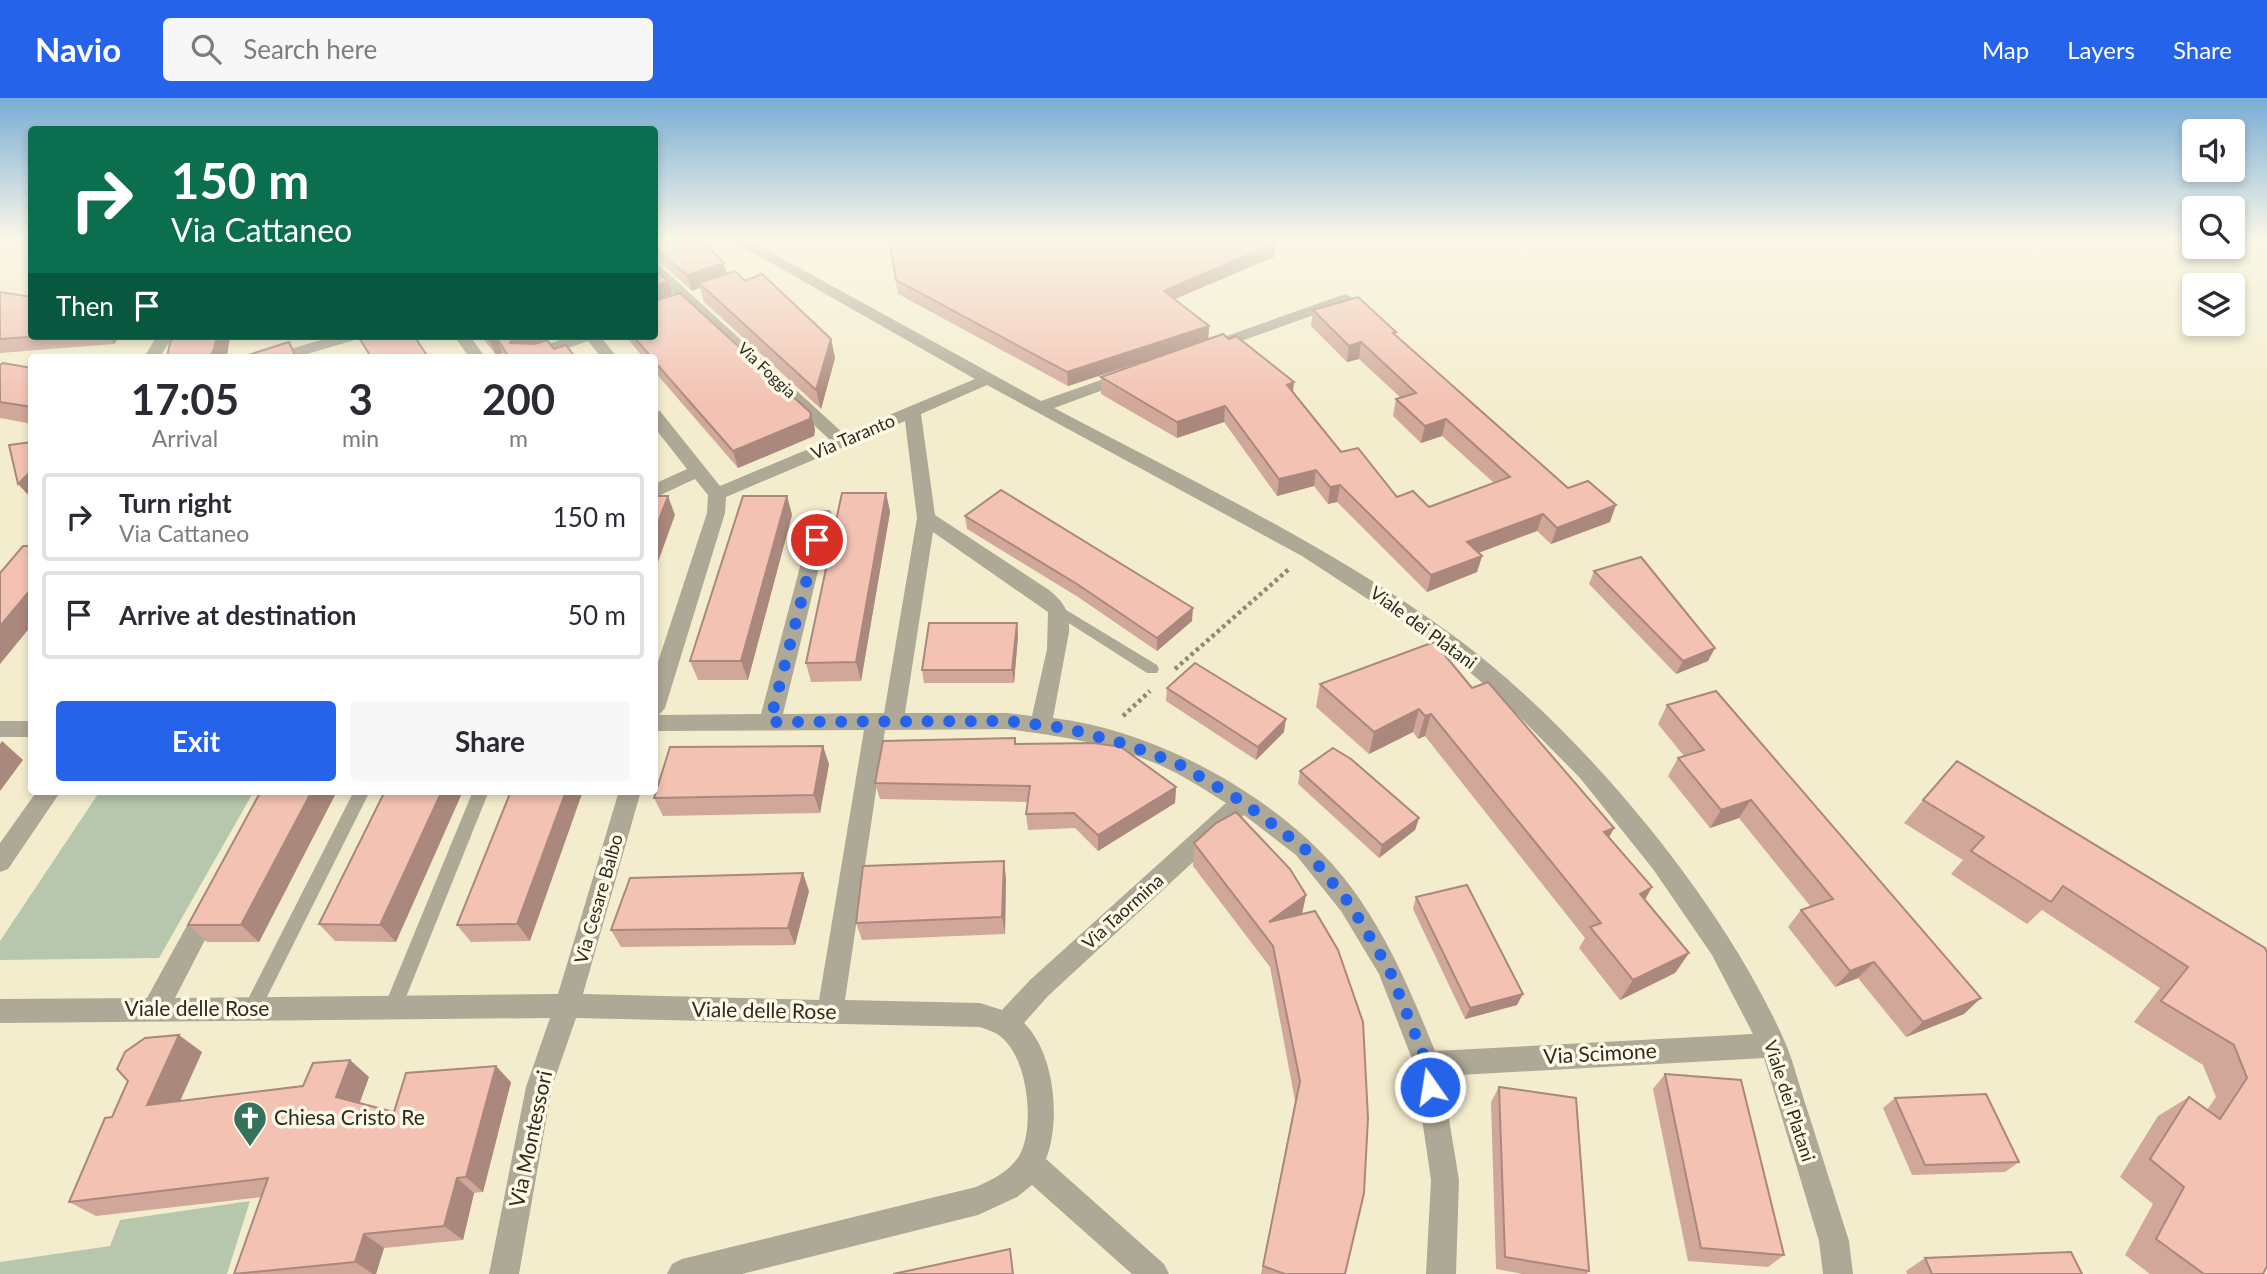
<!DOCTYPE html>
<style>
:root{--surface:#fff;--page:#f7f7f7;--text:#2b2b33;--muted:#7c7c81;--line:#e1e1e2;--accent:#2563eb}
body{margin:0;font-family:Lato,sans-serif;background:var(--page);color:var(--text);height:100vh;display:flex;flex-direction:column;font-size:26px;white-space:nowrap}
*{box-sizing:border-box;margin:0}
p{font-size:23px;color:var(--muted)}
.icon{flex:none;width:38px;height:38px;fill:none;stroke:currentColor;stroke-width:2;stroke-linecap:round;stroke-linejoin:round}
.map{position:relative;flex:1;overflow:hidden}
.sheet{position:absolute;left:28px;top:256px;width:630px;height:441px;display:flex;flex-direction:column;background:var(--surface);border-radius:7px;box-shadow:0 4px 10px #0003}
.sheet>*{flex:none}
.hud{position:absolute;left:28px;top:28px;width:630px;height:214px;border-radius:7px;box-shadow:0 4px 10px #0003;background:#0b6e4f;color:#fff;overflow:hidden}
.tools{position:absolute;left:2182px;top:21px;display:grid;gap:14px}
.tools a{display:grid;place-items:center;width:63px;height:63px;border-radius:7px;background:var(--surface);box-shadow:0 4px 10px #0003;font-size:35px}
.pin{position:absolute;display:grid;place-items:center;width:60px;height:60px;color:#fff;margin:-30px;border:4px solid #fff;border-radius:50%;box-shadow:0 2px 7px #0007}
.me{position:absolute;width:77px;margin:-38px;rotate:347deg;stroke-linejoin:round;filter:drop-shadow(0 0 5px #0008)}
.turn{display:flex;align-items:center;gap:24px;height:147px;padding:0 28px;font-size:32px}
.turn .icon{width:91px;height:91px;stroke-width:2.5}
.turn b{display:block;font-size:49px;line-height:60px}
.then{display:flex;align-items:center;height:66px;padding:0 28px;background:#0003;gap:14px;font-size:26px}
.eta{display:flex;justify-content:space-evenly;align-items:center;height:119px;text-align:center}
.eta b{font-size:42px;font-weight:700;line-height:49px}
.action{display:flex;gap:14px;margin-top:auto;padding:14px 28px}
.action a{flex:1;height:80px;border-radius:7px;background:var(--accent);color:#fff;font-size:28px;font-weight:700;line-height:80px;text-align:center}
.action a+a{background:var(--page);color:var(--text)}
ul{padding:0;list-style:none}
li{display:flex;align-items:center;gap:21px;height:88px;margin:0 14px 10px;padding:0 14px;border:4px solid var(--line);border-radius:7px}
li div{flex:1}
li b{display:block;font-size:26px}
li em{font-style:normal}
header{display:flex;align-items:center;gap:42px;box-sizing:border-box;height:98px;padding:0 35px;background:var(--accent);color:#fff}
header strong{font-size:33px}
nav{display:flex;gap:38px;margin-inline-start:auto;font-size:24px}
.search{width:490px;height:63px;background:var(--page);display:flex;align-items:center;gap:18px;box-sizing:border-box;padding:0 24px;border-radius:7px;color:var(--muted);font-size:26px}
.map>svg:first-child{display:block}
</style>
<header>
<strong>Navio</strong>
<div class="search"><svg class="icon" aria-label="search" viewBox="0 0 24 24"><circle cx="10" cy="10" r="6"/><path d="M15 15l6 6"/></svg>Search here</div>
<nav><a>Map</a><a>Layers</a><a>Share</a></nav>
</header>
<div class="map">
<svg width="2267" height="1176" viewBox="0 0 2267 1176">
<rect width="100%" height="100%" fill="#f4edcd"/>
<g fill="#b6c7ad">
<path d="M100,693h154l-95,167 -159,2v-19z"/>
<path d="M250,1103l-23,73h-227v-12l110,-16 10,-26z"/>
</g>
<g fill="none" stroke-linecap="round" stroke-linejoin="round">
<g stroke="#8f8a74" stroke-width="4.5" stroke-dasharray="3.5 3.5" stroke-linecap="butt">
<path d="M1175,571l114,-100"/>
<path d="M1123,618l27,-25"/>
</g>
<g fill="#aea896" fill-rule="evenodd">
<path d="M1058,507l99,60 2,4 -2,4h-10l-94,-60 -2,-3 2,-3z"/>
<path d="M354,693h16l-112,224 -6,2 -6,-2 -3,-6 3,-6z"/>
<path d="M473,693h16l-87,216 -3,6 -6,2 -6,-2 -3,-6z"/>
</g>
<g fill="#aea896" fill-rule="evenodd">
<path d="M729,141h18l294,162 80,-28h12l2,3 -2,3 -79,29c135,71 274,137 397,226 126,91 271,265 333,406 10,22 15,46 23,69 14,44 28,88 42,132l4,33h-30l-4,-33 -55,-183 -322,18 17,104 -3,94h-30l5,-94 -17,-116 -35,-90 -38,-63 -45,-56 -52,-40 -196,181 -24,27c31,30 37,98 22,136l118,105 5,10h-37l-100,-89 -15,12 -39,18 -236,59h-75l5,-10 10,-5 294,-72c16,-7 33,-15 43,-31 16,-27 9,-90 -12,-113 -8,-10 -16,-12 -27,-16l-404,-9 -24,69 -33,187h-30l37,-187 24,-69 -550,5v-24l147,-1 54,-98 9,-4 9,4 3,7 -47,91 383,-4 61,-203h22l-58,203 236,6 45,-270 -210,1v-57l53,-161 1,-18 -13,-16 -41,19v-14l33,-15 -33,-42v-17l6,1 60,75 110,-46 -176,-164v-12l5,1 185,169 131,-55zM987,287l315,171 136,89 69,59 73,74 73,91 59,86 41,79 -318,17c-22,-54 -43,-105 -76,-153 -62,-92 -196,-167 -306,-180l16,-86c1,-20 -4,-29 -20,-42l-114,-75 -14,-101zM905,323l12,97 -33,195 -101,1 49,-200 -2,-4h-14l-2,4 -53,200 -102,1 6,-7 60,-195 1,-16zM933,434l115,80 -1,37 -15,67 -25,-3h-102zM1007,631c55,7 113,16 163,41 19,9 38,22 56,33l-196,177 -28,30 -22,-7 -135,-3 40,-270z"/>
<path d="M1345,196l5,2 3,3 -3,3 -134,48h-12l-2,-3 2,-3z"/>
<path d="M157,238h16l-13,21h-16z"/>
<path d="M335,238h25l-2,3 -61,18h-26l2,-3z"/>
<path d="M454,238h16l15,21h-16z"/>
<path d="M571,238h29l17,21h-16l-13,-16 -46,16h-23l2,-3z"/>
<rect x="0" y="623" width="32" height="16"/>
<path d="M37,693h24l-53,78 -8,3v-29z"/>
</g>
</g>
<g fill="#d1a79a">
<path d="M654,141l73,35 18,7 86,58 4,19 -14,51 -117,-107 -4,-14 -8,3 -31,-28 -7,-1z"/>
<path d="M888,141l298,5 89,-1 -1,14 -99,42 34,27 -1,14 -140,46 -170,-92z"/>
<path d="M0,194l32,44h88l-6,8 -114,9z"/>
<path d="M673,197l138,118 4,17 -1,6 -76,32 -84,-97v-14h-11l-18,-21h29z"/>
<path d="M1313,212l83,22 -1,4 173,152 42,34 -59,22 -14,-13 -59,22 4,3 -5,16 -50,20 -90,-90 -9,2 -14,-18 -37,10 -53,-74 -47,16 -76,-44v-17l193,5 -1,11 48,59 56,45 32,10 65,-24 -52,-47 -21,7 -28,-27 3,-17 5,-1 -42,-39 -12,3 -36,-36z"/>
<path d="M481,238h59l3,6 11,7 21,8h-70l-2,-4 -7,2z"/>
<path d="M0,267l32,3v56l-32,-6z"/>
<path d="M886,395l4,19 -29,169 -50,1 -5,-19z"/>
<path d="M787,398l5,19 -44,165h-50l-8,-19z"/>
<path d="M965,418l227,105 -35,30 -79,-54 -111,-68z"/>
<path d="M1594,473l114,90 -32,13 -87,-90z"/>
<path d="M1017,525l1,13 -4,47h-90l-2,-13z"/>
<path d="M1320,586l152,4 142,140 -5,9 43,50 -7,13 44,53 -14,20 -55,27 -41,-52 6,-10 -160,-202 -7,3 -5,-7 -44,22 -53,-47z"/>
<path d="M1167,590l117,44 -28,28 -90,-59z"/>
<path d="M1667,607l297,309 -58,23 -48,-59 -23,9 -47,-60 13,-17 10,-3 -72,-89 -29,10 -42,-52 10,-18 6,-2 -26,-32z"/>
<path d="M1016,646l160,43 -1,16 -77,48 -23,-23 -47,2 -2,-16 2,-12 -148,-3 -5,-16z"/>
<path d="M829,666l-9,49 -157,3 -9,-18z"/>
<path d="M1300,673l119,47 -4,12 -36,28 -81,-74z"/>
<path d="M261,693h76l-78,151h-52l-19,-17z"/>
<path d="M385,693l11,151 -61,-1 -16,-17z"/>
<path d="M511,693l19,150 -59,1 -14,-17z"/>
<path d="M1923,702l342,148 -2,326h-113l-25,-19 28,-51 -33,-27 38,-61 31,-19 18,13 9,-13 -13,-32 -69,-43 26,-34 -118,-78 -15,14 -76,-50 12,-14 -59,-37z"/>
<path d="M1194,745l112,52 -4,20 43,359h-84l34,-173 -25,-134 -77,-101z"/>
<path d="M1006,780l-1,56 -143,6 -6,-17z"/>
<path d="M809,793l-14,54 -174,2 -10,-17z"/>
<path d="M1416,799l101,108 -52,14 -52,-110z"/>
<path d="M202,954l-22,49 189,-24 -10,26 35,9 117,-30 -28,110 -9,1 -11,47 -79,8 -8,26h-141l27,-77 -166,19 -27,-14 43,-85z"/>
<path d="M1665,976l119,181 -16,12 -80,-6 -35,-172z"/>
<path d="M1499,989l90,184 -2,3h-64l-27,-5 -5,-167z"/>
<path d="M1895,1000l124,64 -14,10 -93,3 -29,-67z"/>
<path d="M1925,1160l157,16h-175l-1,-3z"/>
</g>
<g fill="#aa887d">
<path d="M1275,145l-1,14 -111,47 1,-13z"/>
<path d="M724,165l4,15 -29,5 1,5 -8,3 -5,-16z"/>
<path d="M668,183l5,16 -19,7v-18z"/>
<path d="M1209,228l-1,14 -140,46 -1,-14z"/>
<path d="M108,238h12l-6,8z"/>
<path d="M217,238h13l-3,21h-17z"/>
<path d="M513,238h27l3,7 -25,14 -8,-14z"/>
<path d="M496,239l7,16 -7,2 -7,-15z"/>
<path d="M831,241l4,19 -14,51 -5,-19z"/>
<path d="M1361,244l-2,17 -12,3 2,-16z"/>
<path d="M1294,284l-2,16 -5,-13z"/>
<path d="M1225,308l-1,16 -47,16v-16z"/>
<path d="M811,315l4,17 -1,6 -76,32 -5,-17z"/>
<path d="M1446,321l-4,17 -21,7 4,-17z"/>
<path d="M32,372v25l-2,2 -12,-13z"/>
<path d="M1316,372l-2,16 -37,10 2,-17z"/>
<path d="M1340,387l-3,17 -9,2 2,-17z"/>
<path d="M886,395l4,19 -29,169 -5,-19z"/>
<path d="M668,398l7,19 -21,58v-40z"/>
<path d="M787,398l5,19 -44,165 -7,-19z"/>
<path d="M1616,407l-6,17 -59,22 6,-16z"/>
<path d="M1543,416l-6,17 -75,28 5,-17z"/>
<path d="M1482,458l-5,16 -50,20 4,-17z"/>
<path d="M32,490v37l-32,39v-38z"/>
<path d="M1193,510l-1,13 -35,30v-13z"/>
<path d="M1017,525l1,13 -4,47 -2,-13z"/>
<path d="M1715,550l-7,13 -32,13 7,-13z"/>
<path d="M1419,611l-6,23 -44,22 5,-22z"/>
<path d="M1431,616l-6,22 -7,3 7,-23z"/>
<path d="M1286,621l-2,13 -28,28 2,-13z"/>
<path d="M2,643l21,19 -23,31v-47z"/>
<path d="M823,648l6,18 -9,49 -6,-18z"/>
<path d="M1176,689l-1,16 -77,48v-16z"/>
<path d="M312,693h25l-78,151 -18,-17z"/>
<path d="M442,693h21l-67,151 -16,-17z"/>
<path d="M566,693h17l-53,150 -13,-17z"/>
<path d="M1751,702l-12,18 -29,10 11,-18z"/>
<path d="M1419,720l-4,12 -36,28 3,-13z"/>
<path d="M1614,730l-11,21 1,-17z"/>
<path d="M1004,763l2,17 -1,56 -3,-17z"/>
<path d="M803,775l6,18 -14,54 -7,-17z"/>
<path d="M1652,789l-12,21v-14z"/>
<path d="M1306,797l-5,22 -32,5z"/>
<path d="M1689,855l-14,20 -55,27 13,-20z"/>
<path d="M1874,864l-16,16 -23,9 15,-16z"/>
<path d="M1523,896l-6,11 -52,14 5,-11z"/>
<path d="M1981,900l-17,16 -58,23 17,-15z"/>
<path d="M179,937l23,17 -31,69 -24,-16z"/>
<path d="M350,962l19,17 -13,36 -20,-16z"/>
<path d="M496,968l15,16 -28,110 -17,-15z"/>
<path d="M457,1080l17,15 -11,47 -19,-14z"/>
<path d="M364,1136l20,14 -8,26h-3l-18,-12z"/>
</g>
<g fill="#f3c2b3" stroke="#aa887d" stroke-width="2">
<path d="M654,141h46l24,24 -37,12 -33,-28z"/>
<path d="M889,141h290l7,5 12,-5h70l7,4 -111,48 45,35 -142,46 -171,-92z"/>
<path d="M654,171l14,12 -14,5z"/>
<path d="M735,173l10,10 17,-7 69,65 -15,51 -117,-107z"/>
<path d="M0,194l32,5v39h13l-45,3z"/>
<path d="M680,195l131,120 -1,6 -77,32 -79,-90v-4h-3l-18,-21h21v-35z"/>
<path d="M1358,199l38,35 -3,1 175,155 20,-7 28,24 -59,23 -14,-14 -76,28 15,14 -51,19 -91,-90 -10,2 -14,-17 -37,9 -54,-73 -48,16 -76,-45 122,-43 6,5 7,-3 58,46 -7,3 54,67 17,-4 39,49 16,-6 16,16 81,-30 -64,-58 -21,7 -29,-27 20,-6 -55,-51 -12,4 -36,-36z"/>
<path d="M174,238h43l-3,13 -4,8h-43l3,-14z"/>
<path d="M358,238h56l14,21h-57z"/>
<path d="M486,238h27l-3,7 25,1 12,-4 7,9 12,-4 9,12h-66l-13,-20 -7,3z"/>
<path d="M289,244l7,15h-47l-1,-2z"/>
<path d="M3,265l29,5v39l-32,-5v-37z"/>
<path d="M32,344v28l-14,14 -9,-39z"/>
<path d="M1001,392l192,118 -36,30 -80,-54 -112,-68z"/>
<path d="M842,395h44l-30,169 -50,1z"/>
<path d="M654,398h14l-14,37z"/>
<path d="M743,398h44l-46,165h-51z"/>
<path d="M32,439v51l-32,38v-53l23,-27h7l-1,-6z"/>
<path d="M1641,459l74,91 -32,13 -89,-90z"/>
<path d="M929,525h88l-5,47h-90z"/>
<path d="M1434,544l38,46 16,-6 126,146 -10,4 48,55 -12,7 49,59 -56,27 -43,-53 11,-4 -170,-209 -6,2 -6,-7 -45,23 -54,-48z"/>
<path d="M1195,565l91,56 -28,28 -91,-59z"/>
<path d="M1716,593l265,307 -58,24 -49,-60 -24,9 -49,-61 32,-11 -82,-99 -30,10 -43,-52 26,-8 -37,-45z"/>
<path d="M1015,640v6l79,-1 27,4 55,40 -78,48 -24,-22 -48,1 4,-28 -155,-3 8,-42z"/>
<path d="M823,648l-9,49 -160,3 16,-51z"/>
<path d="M1333,650l18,11 68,59 -37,27 -82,-74z"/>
<path d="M1957,663l308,187 2,5v313l-4,8h-59l-48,-35 28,-52 -34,-28 39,-62 31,22 27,-41 -13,-33 -73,-44 27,-34 -125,-81 -12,16 -80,-51 13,-14 -61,-37z"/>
<path d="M261,693h51l-71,134h-53z"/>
<path d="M385,693h57l-62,134 -61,-1z"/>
<path d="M511,693h55l-49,133 -60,1z"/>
<path d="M1236,714l54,57 16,26 -37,27 46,-11 23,39 25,72 5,96 -4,75 -19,81h-60l-22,-8 37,-185 -27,-135 -79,-103 22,-20z"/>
<path d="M1004,763l-2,56 -146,6 7,-57z"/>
<path d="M803,775l-15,55 -177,2 19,-52z"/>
<path d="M1467,787l56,109 -53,14 -54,-111z"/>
<path d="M179,937l-32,70 156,-19 10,-23 37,-3 -14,37 58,15 12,-39 90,-7 -30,111 -9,1 -13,48 -80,8 -9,28 -121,12 34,-96 -199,24 36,-84 7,-1 16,-36 -11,-12 8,-17 20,-14z"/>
<path d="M1665,976l76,6 43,175 -83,-7z"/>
<path d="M1499,989l77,11 13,173 -84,-14z"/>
<path d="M1986,996l33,68 -94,3 -30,-67z"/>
<path d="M1010,1151l3,25h-120z"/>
<path d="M2071,1154l11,22h-150l-7,-16z"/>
</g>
<linearGradient id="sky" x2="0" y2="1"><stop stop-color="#79add5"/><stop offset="0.46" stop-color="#faf7e8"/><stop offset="1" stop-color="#faf7e8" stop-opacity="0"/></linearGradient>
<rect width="2267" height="306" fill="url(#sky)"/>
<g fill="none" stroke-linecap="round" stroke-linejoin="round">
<path stroke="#2563eb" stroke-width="12" stroke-dasharray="0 21.6" d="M817,442l-47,182 237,-1 59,7 59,16 52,19 66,39 61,46 46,56 39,65 38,95 3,23"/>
</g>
<defs>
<g id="church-pin" transform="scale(1.75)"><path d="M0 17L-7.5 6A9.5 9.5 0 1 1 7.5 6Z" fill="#35715b" stroke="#fefae7"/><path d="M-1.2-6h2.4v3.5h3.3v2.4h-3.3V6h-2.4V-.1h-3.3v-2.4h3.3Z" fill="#fff"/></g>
</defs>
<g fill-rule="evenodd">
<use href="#church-pin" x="250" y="1020"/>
</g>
<g text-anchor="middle" stroke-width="7" stroke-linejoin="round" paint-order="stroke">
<g font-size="16" fill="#2d2b1f" stroke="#fefae7">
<text transform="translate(767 272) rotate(43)" y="6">Via Foggia</text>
</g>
<g font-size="18" fill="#2d2b1f" stroke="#fefae7">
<text transform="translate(853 339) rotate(-23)" y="6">Via Taranto</text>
<text transform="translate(1423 530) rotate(36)" y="6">Viale dei Platani</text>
<text transform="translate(599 801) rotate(-74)" y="6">Via Cesare Balbo</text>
<text transform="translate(1123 814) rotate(-42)" y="6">Via Taormina</text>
<text transform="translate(1789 1003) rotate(72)" y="6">Viale dei Platani</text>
</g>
<g font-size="21" fill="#2d2b1f" stroke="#fefae7">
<text x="197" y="918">Viale delle Rose</text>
<text transform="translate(764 913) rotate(1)" y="7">Viale delle Rose</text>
<text transform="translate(1600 956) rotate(-3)" y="7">Via Scimone</text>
<text transform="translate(531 1041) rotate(-78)" y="7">Via Montessori</text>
</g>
<g font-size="21" fill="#2d2b1f" stroke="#fefae7" text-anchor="start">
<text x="274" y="1027">Chiesa Cristo Re</text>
</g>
</g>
</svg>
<div class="tools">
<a><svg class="icon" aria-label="sound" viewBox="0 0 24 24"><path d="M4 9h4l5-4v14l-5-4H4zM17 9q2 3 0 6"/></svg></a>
<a><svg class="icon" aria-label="search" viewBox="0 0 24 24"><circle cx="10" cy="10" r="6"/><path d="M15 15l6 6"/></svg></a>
<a><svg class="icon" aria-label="layers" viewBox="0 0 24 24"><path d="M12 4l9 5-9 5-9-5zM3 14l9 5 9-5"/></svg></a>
</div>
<div class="pin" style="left:817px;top:442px;background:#d93025"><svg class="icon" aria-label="arrive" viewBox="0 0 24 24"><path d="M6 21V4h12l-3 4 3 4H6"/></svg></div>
<svg class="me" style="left:1430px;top:989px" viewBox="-20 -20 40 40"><circle r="17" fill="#2563eb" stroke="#fff" stroke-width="3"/><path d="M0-11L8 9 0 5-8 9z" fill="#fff"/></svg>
<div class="hud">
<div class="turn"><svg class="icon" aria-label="right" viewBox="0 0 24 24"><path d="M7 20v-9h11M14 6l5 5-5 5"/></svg><div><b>150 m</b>Via Cattaneo</div></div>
<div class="then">Then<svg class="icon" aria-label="arrive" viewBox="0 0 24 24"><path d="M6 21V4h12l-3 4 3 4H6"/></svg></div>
</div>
<section class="sheet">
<div class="eta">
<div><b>17:05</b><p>Arrival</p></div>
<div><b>3</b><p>min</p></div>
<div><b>200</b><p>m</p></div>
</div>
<ul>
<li><svg class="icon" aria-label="right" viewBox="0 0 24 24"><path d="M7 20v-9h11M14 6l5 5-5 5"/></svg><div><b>Turn right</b><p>Via Cattaneo</p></div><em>150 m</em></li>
<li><svg class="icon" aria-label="arrive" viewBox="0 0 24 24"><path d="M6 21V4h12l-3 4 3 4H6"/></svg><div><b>Arrive at destination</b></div><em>50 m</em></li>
</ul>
<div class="action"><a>Exit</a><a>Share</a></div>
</section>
</div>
